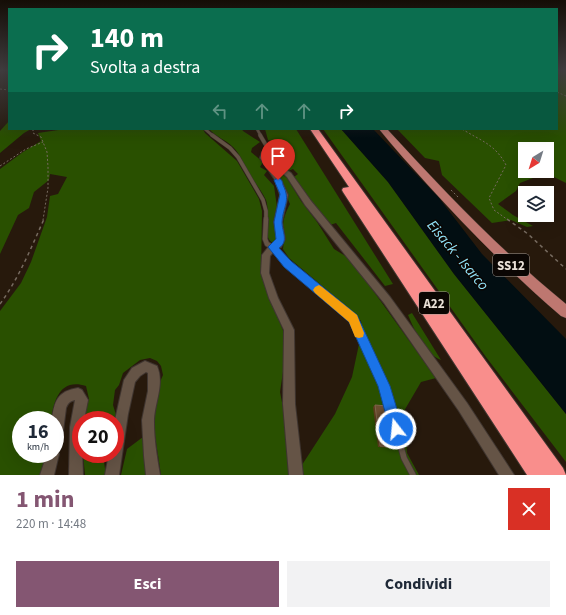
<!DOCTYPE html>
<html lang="it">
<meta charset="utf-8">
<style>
:root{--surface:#fff;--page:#f2f2f3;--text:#1f2937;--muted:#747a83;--accent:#845672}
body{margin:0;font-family:"Source Sans 3",sans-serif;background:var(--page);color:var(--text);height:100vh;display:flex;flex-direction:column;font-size:15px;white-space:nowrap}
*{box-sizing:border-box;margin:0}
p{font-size:13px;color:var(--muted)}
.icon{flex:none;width:22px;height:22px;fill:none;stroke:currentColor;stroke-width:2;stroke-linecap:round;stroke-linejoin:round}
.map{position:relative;height:475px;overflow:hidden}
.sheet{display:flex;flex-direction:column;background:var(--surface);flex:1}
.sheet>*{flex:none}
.guide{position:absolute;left:8px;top:8px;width:550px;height:122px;border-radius:0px;box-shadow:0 4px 16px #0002;background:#0b6e4f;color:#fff;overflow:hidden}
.needle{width:26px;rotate:218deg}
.buttons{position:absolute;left:518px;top:142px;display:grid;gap:8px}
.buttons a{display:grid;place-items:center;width:36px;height:36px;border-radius:0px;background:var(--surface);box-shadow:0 4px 16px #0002;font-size:20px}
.speed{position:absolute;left:12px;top:411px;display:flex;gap:8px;font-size:20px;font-weight:700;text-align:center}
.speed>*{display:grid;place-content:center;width:52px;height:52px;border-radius:50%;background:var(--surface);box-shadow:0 4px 16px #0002;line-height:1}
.speed small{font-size:10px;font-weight:400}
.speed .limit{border:6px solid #d22;background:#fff;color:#111}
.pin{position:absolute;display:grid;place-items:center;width:34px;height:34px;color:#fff;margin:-41px -17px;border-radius:50% 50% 50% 0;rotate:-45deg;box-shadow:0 0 4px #0007}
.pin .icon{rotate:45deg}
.me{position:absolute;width:44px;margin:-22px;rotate:344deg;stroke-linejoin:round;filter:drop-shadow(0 0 3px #0008)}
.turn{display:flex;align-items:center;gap:14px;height:84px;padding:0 16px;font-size:18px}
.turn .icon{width:52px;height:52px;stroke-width:2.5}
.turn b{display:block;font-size:28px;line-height:34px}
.lanes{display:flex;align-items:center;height:38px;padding:0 16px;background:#0003;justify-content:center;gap:20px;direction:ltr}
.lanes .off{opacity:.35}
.round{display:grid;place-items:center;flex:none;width:42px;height:42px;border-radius:0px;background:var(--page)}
.summary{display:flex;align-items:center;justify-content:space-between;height:68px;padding:0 16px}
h1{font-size:24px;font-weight:700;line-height:30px;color:var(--accent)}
.cta{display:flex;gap:8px;margin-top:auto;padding:8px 16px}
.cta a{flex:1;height:46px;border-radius:0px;background:var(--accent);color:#fff;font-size:16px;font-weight:700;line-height:46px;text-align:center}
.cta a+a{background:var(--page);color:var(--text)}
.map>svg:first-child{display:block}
</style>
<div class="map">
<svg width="566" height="475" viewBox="0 0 566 475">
<rect width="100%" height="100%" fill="#27190c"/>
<g fill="#295000" fill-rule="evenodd">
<path d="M557,71h9v112l-20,-10 -26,10 -4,8 -18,13 15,11 20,11 -6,1 -16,-7 -19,3 -50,-48 -3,-14 -14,-3 -28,-29h160zM525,149h22v22h-22z"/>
<path d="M9,121v8h22l-7,4 -24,20v-22z"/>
<path d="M65,129h138l2,4 32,28 22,38 3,12 -1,64 23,58v32l-4,27 8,41 4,42h-131l-9,-59 4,-25 7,-16 -2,-9 -4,-5 -7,-3 -10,2 -17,13 -4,12 -4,5 -2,15 3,10 -1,5h-34l8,-21 -3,-13c-26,-8 -32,14 -35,34h-30v34h28l-6,21h-43v-164l21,-28 10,-21 16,-45 3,-21 8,-2 9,-17 -17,-3 -1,6 -15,12 -5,16 -11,7 -18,39v-85l23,-17 18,-11 -3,-8z"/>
<path d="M209,129h33l1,2 17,11 -8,6 -1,4 12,10 -3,5 7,4 -3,4 10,11 3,21v33l-4,3c-12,-6 -2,-29 -7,-43 -4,-9 -12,-18 -17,-26 -5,-9 -8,-19 -16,-27 -7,-7 -17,-10 -24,-18z"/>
<path d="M265,129h31l97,155 -8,2 -49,-63 -6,2 -14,-15 -22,-33 4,-3 -5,-5 -5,2 -7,-8 -4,-10 2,-5v-4l-11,-4z"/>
<path d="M323,129h18l47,53 66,92 112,140v48l-80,-105z"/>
<path d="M282,174l5,4 14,23 16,21 17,27 13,8 22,28 67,93 -15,4 -17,29 3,42 12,22h-118l-1,-7 35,-54 17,-37 10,-47 -1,-9 -9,-10 -63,-53 -6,-9c1,-6 0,-10 0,-16 -1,-11 2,-20 7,-29l-12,-27 1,-2z"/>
<path d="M412,313l29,47c-17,-7 -26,-29 -33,-45z"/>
<path d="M143,437l5,38h-27l6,-26z"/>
<path d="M83,454h23l-2,8 2,13h-21z"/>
</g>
<path fill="#020e12" d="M341,129h32l66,69 43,56 84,85v75l-112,-140 -66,-92z"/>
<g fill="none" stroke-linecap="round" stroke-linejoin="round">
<g stroke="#3f3530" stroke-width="3.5">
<g id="service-far3">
<path d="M205,129l8,7"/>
<path d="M257,129l4,7"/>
</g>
</g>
<g stroke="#3f3530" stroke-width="4.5">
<g id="service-far2">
<path d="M212,135l18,13 8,9 25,43 3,11v9"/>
<path d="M260,135l10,17"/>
</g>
</g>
<g stroke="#3f3530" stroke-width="6">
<path id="service-far1" d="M266,219l-1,20 2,5 6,3 14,17 66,55 5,12"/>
</g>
<g stroke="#3f3530" stroke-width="7">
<path id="service" d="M358,330l26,55 20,73 9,17"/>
</g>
<g stroke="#3f3530" stroke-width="2">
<g id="minor">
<path d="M270,150l2,1 9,15 10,7 20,28 79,96 77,106 47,72h-15l-40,-64 -75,-108 -79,-98 -18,-28 -10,-9 -9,-14h-1l-1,4 15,22 7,15 -6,27 3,17 -4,8 -5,2 -6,7 -1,17 9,25 16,32 1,74 8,71h-14l-6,-71 1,-74 -15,-32 -8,-25 1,-18 8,-10 5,-2 2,-4 -3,-17 6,-27 -5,-15 -15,-22 2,-6z"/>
<path d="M145,361l12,5c8,19 -3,37 -3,56 0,18 3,35 6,53h-14l-2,-19 -2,-36 6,-29v-18l-2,-1 -6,4 -5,6 -7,32 -9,61h-14l4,-21h6v-34l9,-40 8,-12z"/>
<path d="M78,388l4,2 6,10 -4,20h-3l2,55h-14l1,-48 5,-27c-5,1 -7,3 -9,8l-5,39 -3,5 1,2 -5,21h-14l7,-21h8v-34h-3c2,-19 6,-29 26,-32z"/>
</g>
</g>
<g stroke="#3f3530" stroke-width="1">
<path id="primary" d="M379,129h8c57,62 114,122 179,175v14l-5,-2c-48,-41 -91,-85 -134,-132 -16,-18 -33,-36 -48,-55z"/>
</g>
<g stroke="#3f3530" stroke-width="2">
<path id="motorway" d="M310,129h8l245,339 3,7h-39l-184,-283 -1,-2 1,-2 6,-1z"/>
</g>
<g stroke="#776b60" stroke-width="1" stroke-dasharray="2 2" stroke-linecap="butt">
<path d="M0,89l9,1"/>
<path d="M557,92l9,4"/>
<path d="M33,129v4l8,4 6,15 1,15v21l-5,32"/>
<path d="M462,129c19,12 33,15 44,36l-17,33 5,12 14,10"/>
<path d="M0,166l26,-17 17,-7"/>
<path d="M451,190l7,7"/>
</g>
<g stroke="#776b60" stroke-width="1.5" stroke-dasharray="3.5 3.5" stroke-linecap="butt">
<path d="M507,219l21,15 38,35"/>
<path d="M0,304c19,-26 31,-56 44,-85"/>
</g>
<use href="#service-far3" stroke="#655446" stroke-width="2.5"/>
<use href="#service-far2" stroke="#655446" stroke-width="3.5"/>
<use href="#service-far1" stroke="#655446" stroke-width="4.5"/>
<use href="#service" stroke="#655446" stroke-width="5.5"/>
<use href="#minor" fill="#655446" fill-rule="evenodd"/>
<use href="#primary" fill="#be7770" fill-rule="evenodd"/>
<use href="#motorway" fill="#f98e8c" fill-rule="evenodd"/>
</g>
<path fill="#5c3c1c" d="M375,405l24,42 -3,1 -18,-1 -5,-40z"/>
<path fill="#6b4e30" stroke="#7f654b" d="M375,405l13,1 11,41 -19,-1z"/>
<linearGradient id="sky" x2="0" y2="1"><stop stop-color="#150e07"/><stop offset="0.51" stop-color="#413e40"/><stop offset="1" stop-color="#413e40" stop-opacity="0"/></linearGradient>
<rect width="566" height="138" fill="url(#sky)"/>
<path fill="#1a73e8" stroke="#114b97" d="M278,178c4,1 4,3 5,7 8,16 0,21 -1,37 0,10 7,19 -3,26l12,13 66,54 33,71 13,43 -2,5 -5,2 -5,-2 -13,-48 -29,-64 -65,-55 -16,-20 8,-8 -2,-17 6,-28 -6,-14z"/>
<path fill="#f59e0b" d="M319,285l3,2 35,28 7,18 -1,4 -4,1 -4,-1 -6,-15 -34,-29 -2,-3 2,-3z"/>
<g text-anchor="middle" stroke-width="3" stroke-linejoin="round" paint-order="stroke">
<g fill="#0b0603" stroke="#a79f98" stroke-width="1">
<rect x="493" y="254" width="36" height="22" rx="3"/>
<rect x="419" y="292" width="30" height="22" rx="3"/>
</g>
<g font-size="13" font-weight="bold" fill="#eae1d8">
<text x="511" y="270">SS12</text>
<text x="434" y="308">A22</text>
</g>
<g font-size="15" font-style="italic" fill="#92e4fa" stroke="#0b0603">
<text transform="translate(458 255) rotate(50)" y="5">Eisack - Isarco</text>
</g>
</g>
</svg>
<div class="buttons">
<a><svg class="needle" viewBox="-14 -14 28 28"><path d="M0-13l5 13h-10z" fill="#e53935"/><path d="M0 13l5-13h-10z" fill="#747a83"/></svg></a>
<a><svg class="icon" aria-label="layers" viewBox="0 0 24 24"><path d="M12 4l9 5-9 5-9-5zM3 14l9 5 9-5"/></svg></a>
</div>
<div class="speed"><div>16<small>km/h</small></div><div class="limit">20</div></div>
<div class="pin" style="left:278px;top:180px;background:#d93025"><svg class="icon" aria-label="arrive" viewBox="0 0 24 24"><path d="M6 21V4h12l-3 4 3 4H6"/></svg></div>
<svg class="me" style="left:396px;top:429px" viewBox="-20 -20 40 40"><circle r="17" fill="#1a73e8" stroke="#fff" stroke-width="3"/><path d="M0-11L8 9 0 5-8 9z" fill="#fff"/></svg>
<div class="guide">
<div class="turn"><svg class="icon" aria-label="right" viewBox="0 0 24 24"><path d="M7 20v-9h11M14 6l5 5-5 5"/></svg><div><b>140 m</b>Svolta a destra</div></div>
<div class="lanes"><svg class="icon off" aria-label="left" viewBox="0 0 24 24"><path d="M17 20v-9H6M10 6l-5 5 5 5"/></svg><svg class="icon off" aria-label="ahead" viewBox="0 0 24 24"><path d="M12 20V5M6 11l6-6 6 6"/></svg><svg class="icon off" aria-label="ahead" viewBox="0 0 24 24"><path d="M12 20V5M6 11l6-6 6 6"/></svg><svg class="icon" aria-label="right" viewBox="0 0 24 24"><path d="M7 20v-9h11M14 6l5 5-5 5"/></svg></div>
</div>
</div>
<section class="sheet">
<div class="summary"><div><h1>1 min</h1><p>220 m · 14:48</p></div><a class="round" style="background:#d93025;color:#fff"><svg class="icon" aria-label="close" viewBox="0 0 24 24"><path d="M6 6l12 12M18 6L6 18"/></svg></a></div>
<div class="cta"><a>Esci</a><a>Condividi</a></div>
</section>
